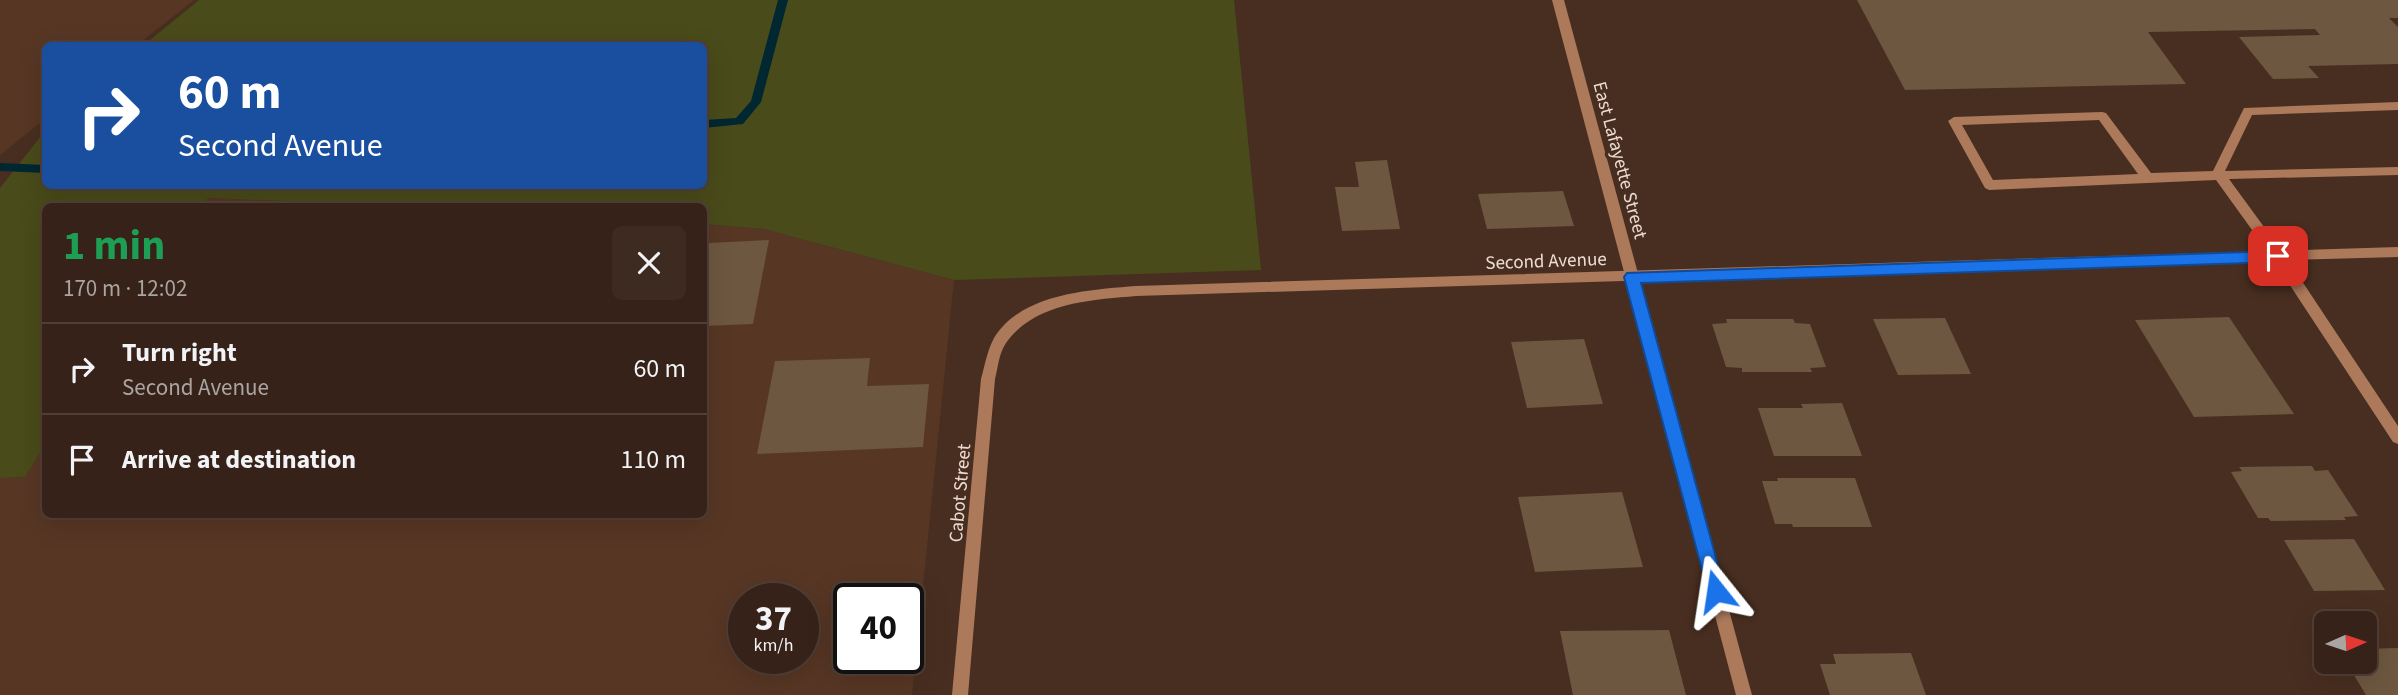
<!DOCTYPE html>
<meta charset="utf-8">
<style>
:root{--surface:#362218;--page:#3d2a21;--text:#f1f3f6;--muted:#aaa4a2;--line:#503f37}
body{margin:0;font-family:"Source Sans 3",sans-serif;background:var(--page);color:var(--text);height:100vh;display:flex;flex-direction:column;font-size:26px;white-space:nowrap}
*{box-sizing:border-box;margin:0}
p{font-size:23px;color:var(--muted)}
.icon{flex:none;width:38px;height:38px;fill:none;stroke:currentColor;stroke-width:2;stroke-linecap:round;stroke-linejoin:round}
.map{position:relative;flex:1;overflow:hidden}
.details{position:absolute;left:42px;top:203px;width:665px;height:315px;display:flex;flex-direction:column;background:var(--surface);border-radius:10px;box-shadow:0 7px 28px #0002,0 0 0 2px var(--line)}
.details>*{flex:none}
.banner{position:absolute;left:42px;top:42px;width:665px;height:147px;border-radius:10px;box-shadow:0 7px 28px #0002,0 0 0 2px var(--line);background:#1a4fa0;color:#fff;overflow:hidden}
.needle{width:46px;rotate:87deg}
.fabs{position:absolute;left:2314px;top:611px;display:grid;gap:14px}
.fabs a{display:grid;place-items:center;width:63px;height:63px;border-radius:10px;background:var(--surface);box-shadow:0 7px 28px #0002,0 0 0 2px var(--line);font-size:35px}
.speed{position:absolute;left:728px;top:583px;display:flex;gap:14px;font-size:35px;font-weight:700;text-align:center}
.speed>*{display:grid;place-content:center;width:91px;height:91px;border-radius:50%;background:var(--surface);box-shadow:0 7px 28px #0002,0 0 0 2px var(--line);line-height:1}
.speed small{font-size:18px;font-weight:400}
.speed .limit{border:4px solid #111;border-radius:10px;background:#fff;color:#111}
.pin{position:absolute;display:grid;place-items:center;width:60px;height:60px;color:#fff;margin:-30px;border-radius:14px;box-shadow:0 4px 10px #0006}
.me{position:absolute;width:77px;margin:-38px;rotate:345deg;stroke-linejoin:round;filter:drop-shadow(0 0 5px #0008)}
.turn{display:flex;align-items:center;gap:24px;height:147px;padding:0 21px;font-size:32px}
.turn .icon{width:91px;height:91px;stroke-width:2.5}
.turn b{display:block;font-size:49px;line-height:60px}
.round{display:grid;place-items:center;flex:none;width:74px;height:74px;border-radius:10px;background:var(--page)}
.overview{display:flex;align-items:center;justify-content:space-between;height:119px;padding:0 21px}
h1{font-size:42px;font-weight:700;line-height:52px;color:#1e9e55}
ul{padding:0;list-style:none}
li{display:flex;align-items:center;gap:21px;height:91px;padding:0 21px;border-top:2px solid var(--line)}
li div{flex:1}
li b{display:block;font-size:26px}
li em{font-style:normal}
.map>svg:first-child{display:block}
</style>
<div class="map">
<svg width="2398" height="695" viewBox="0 0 2398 695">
<rect width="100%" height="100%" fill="#482e20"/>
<g fill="#573624" fill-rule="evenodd">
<path d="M0,0h194l-57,45 -91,1 -1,73 -45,36z"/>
<path d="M207,198l201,8h-206z"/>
<path d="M704,224l60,5 190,51 -42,415h-912v-217l25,-1 20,-32 1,69h658zM744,598h59v60h-59zM849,598h59v60h-59z"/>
</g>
<path fill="#494b1a" d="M199,0h1035l27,270 -307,10 -190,-51 -60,-5v-18h-296l-200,-8 -6,8h-156l-1,239 -20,32 -25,1v-290l45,-57 1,55h658v-140l-560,-1z"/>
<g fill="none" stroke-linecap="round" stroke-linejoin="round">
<g fill="#012731" fill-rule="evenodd">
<path d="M778,0h10l-27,102 -18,22 -39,4v-8l32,-2 15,-17z"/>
<path d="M0,163l46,2v8l-46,-2z"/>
</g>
</g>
<g fill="#6d5740">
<path d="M1857,0h541v18h-9l9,9v37l-90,2 11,12 -46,1 -34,-42 81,-2 -5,-6 -167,3 38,52 -281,6z"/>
<path d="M1387,160l13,69 -58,2 -7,-44h24l-4,-25z"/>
<path d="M1563,191l11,35 -87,3 -9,-35z"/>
<path d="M769,240l-16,84 -49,2v-62l4,-21z"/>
<path d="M2229,317l65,97 -100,3 -59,-97z"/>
<path d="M1945,318l26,56 -73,1 -25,-56z"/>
<path d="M1726,319h67l2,4 15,1 16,43 -16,1 2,4h-70v-4l-16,-1 -14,-43 15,-1z"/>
<path d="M1584,339l19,65 -76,4 -16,-66z"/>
<path d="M870,358l-3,28 62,-2 -6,63 -166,7 18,-93z"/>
<path d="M1842,403l20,53h-88l-16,-48h45l-2,-4z"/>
<path d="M2312,466l3,5 13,-1 30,46 -14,1 2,3 -75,1 -3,-3h-10l-27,-46 11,-1 -3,-4z"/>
<path d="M1777,478h78l17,49h-79l-1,-3h-17l-13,-43h16z"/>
<path d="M1622,492l21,75 -108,5 -17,-75z"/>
<path d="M2354,539l31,51 -71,1 -30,-51z"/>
<path d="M1669,630l17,65h-113l-13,-64z"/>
<path d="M2398,648v47h-32l-20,-33h18v-13z"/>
<path d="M1911,653l15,42h-96l-10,-31h16l-3,-10z"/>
</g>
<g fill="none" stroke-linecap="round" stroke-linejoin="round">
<path fill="#ac795b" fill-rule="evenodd" d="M2398,102v8l-146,5 -27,56 173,-4v8l-169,4 54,74 2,3 -2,3h-10l-57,-79 -227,10 -4,-2 -37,-67 6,-4 148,-5 4,1 45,60 62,-2 31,-63zM2099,120l39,54 -145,6 -31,-55z"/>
<path fill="#ac795b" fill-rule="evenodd" d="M2398,247v10l-110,3 110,166v18l-5,-2 -119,-181 -1138,35c-44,4 -101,6 -130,47 -7,10 -8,24 -11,36l-27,316h-16l29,-316c4,-14 6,-28 13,-41 28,-45 95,-48 142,-52z"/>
<path fill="#ac795b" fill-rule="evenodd" d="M1552,0h12l188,695h-16z"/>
</g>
<path fill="#1a73e8" stroke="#114b97" stroke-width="2" d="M2278,251l7,5 -7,6 -637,21 84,308 -3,5 -6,3 -7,-3 -85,-319 3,-4z"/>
<g text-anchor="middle" stroke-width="7" stroke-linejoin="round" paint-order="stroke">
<g font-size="19" fill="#eddcd3" stroke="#482e20">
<text transform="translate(1621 160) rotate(75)" y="7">East Lafayette Street</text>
<text transform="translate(1546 260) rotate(-2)" y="7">Second Avenue</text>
<text transform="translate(959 493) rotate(-85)" y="7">Cabot Street</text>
</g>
</g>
</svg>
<div class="fabs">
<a><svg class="needle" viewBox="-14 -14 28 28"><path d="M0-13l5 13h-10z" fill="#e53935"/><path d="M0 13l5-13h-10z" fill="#aaa4a2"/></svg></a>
</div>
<div class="speed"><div>37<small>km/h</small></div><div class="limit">40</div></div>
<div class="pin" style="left:2278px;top:256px;background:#d93025"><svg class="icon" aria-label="arrive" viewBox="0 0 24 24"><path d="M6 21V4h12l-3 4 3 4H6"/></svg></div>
<svg class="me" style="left:1716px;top:591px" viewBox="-20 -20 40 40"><path d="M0-17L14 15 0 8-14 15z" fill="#1a73e8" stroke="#fff" stroke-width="4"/></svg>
<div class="banner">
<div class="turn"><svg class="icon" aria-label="right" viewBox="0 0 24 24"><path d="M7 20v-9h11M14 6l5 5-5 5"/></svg><div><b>60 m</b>Second Avenue</div></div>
</div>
<section class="details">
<div class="overview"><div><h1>1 min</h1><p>170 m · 12:02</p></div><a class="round"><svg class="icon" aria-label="close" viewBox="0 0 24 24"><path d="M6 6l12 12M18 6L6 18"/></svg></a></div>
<ul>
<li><svg class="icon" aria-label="right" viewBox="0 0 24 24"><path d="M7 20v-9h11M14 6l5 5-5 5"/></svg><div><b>Turn right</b><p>Second Avenue</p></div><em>60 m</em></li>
<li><svg class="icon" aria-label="arrive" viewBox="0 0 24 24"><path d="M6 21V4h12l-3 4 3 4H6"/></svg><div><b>Arrive at destination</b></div><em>110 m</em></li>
</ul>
</section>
</div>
